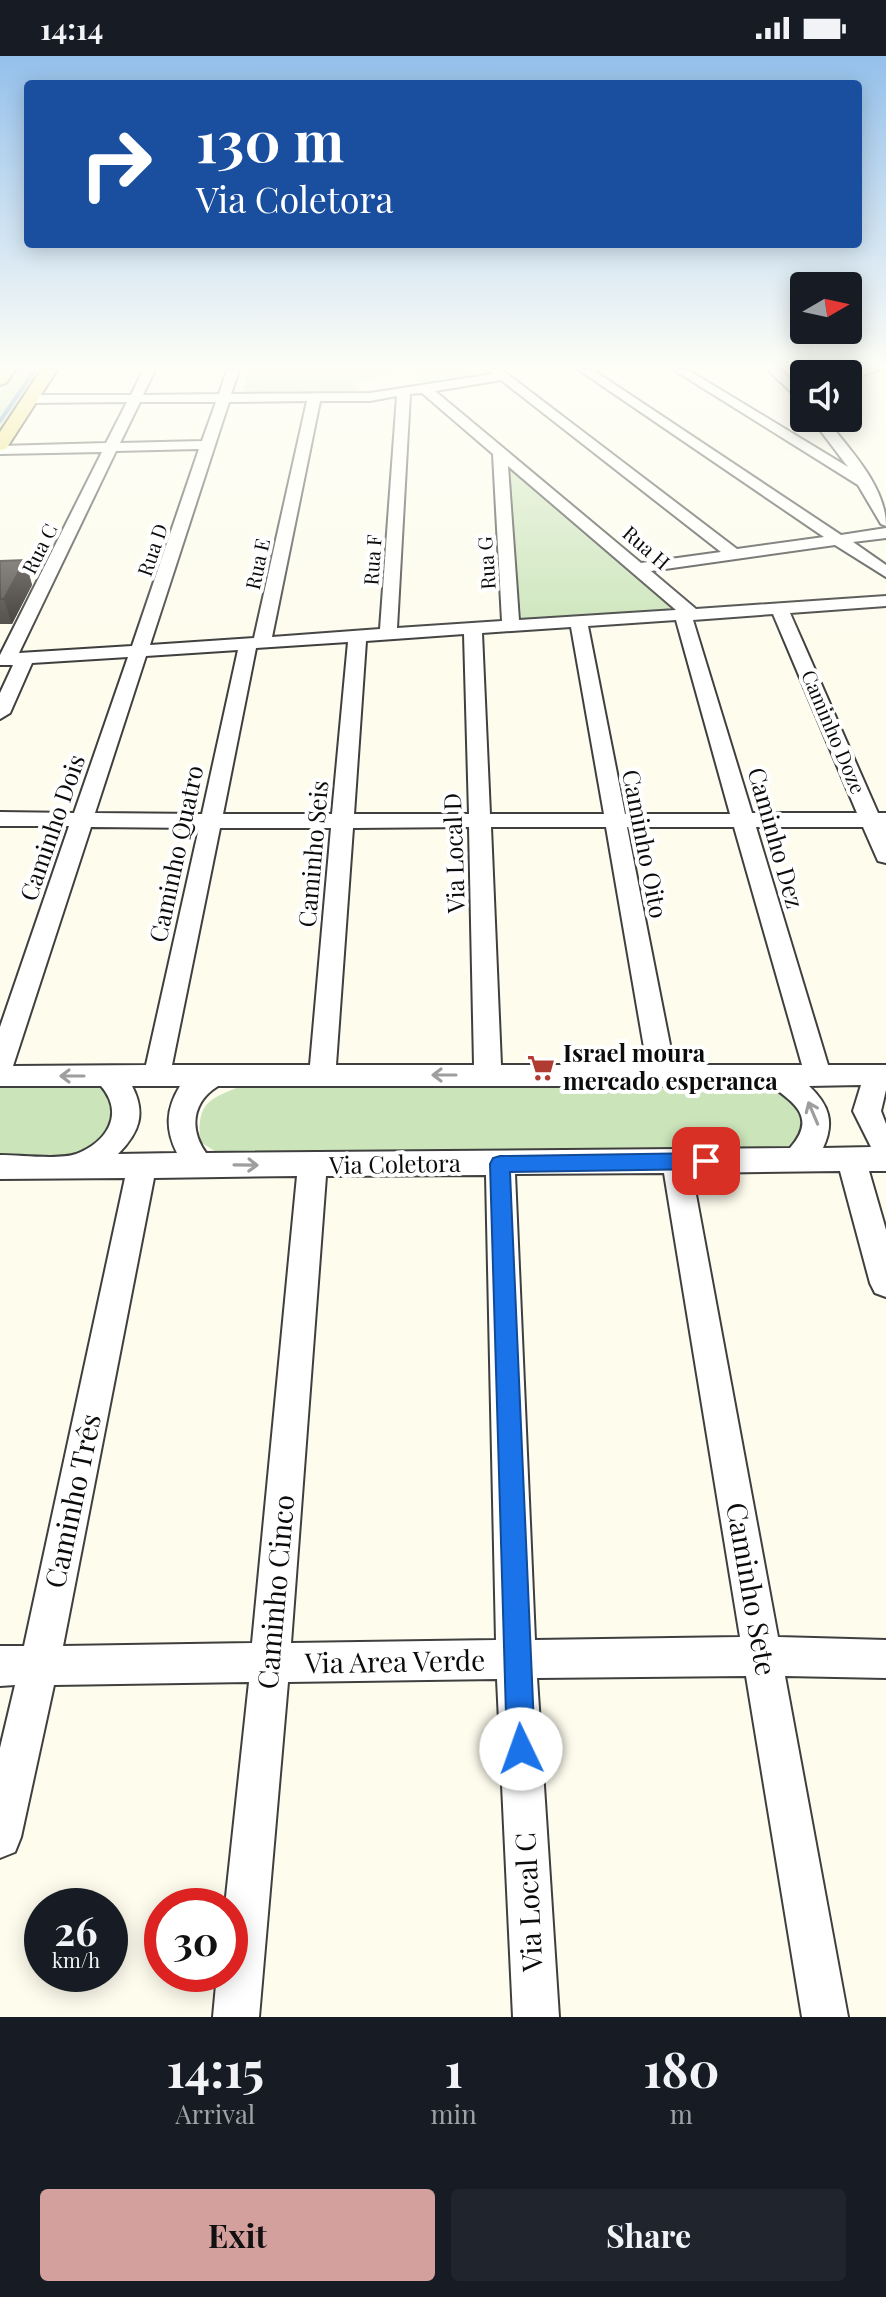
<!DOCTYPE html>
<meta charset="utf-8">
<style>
:root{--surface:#171b24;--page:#20242c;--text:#f1f3f6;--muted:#9ea1a6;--accent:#d3a09e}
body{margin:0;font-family:"Playfair Display",serif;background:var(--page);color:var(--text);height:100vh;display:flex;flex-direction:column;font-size:30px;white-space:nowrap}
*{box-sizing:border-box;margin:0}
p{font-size:26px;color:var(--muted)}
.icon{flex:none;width:44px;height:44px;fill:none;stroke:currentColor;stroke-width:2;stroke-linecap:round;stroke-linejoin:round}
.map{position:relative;height:1961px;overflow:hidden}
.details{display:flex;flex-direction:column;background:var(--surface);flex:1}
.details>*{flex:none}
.hud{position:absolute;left:24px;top:24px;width:838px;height:168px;border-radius:8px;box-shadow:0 4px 20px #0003;background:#1a4fa0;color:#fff;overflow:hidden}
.needle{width:52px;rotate:81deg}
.fabs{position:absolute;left:790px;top:216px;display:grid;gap:16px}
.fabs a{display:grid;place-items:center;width:72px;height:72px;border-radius:8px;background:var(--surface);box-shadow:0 4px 20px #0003;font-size:40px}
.speed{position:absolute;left:24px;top:1832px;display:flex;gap:16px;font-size:40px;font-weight:700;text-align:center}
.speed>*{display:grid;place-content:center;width:104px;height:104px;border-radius:50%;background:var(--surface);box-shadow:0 4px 20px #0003;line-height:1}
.speed small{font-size:20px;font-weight:400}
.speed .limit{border:12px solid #d22;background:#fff;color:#111}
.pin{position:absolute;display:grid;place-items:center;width:68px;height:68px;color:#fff;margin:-34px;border-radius:16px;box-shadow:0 4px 12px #0006}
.me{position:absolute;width:88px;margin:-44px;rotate:357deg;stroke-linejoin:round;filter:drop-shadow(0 0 6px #0008)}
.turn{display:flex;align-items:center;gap:28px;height:168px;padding:0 40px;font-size:36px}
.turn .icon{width:104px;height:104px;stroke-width:2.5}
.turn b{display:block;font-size:56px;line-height:68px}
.eta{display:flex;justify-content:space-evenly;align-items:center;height:136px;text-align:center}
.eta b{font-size:48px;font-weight:700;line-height:56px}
.button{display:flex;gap:16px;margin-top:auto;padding:16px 40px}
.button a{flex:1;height:92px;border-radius:8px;background:var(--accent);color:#111;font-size:32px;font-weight:700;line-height:92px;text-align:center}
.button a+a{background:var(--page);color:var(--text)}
.status{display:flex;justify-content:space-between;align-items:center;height:56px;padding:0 40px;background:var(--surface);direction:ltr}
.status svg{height:22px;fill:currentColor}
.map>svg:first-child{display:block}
</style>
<div class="status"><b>14:14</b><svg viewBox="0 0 49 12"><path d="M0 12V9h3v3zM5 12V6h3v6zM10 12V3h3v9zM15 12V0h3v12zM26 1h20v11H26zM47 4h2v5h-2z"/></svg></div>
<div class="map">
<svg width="886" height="1961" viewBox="0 0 886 1961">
<rect width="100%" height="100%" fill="#fdfced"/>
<g fill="#cbe4ba">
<path d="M16,314h30l-46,71v-49z"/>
<path d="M248,314h240l8,6 -73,9 -14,-12 -59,9 16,12 -123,1z"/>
<path d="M504,401l182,157 -164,9z"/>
<path d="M766,1026l21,6 21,30 -8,26 -18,9h-564l-18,-11c-3,-39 8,-43 42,-56z"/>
<path d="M100,1029l11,11 3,32 -30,27 -84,1v-70z"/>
</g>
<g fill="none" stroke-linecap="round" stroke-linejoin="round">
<path stroke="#457fc0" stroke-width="4" d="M0,365l35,-51"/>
<g stroke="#3f3f3f" stroke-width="4">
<g id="minor">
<path d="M143,314h12l-12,25 76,-1 8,-24h12l-8,24 139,-1 123,-19 -4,-4h13l235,179 87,-12 -245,-167h14l248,165 45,-7v10l-33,4 33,23v12l-51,-32 -184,26 45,38 190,-13v10l-96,7 88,200h8v50l-8,-2 -15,-34h-107l72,238h58v25l-5,21 5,13v47h-17l17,59v67l-11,-4 -5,-10 -30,-112 -148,2 86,464 108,3v38l-101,-2 63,341h-46l-56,-341 -209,2 22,339h-46l-16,-338 -209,3 -29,335h-46l4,-43h13v-68h-5l24,-224 -195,3 -33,152 -6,15 -15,6v-110l15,-63 -15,1v-40h24l101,-468 -125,1v-24c19,0 59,5 76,-1 31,-12 49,-40 25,-68h-101v-59l69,-201h-69v-14l74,1 54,-156 -96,6 -22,50 -10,6v-26l13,-28h-13v-10l102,-203 -102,2v-8l106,-3 21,-41 -96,1 -6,-4 6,-4h100zM501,324l220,172 -80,11 -206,-172zM422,337l71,61 9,167 -105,7 13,-234zM397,340l-17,233 -108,8 48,-236h50zM307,345l-53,237 -104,7 79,-243zM140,346h76l-14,39 -82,2zM199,393l-67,197 -113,7 97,-202zM508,410l168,144 -157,10zM773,558l84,199h-105l-59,-193zM676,564l54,194h-105l-37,-188zM571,571l33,187h-114l-8,-181zM464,578l5,180h-115l12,-173zM348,586l-16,172h-109l33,-166zM238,594l-36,164 -107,-1 51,-157zM91,771l108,1 -53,237 -133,1zM469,771l5,238h-138l17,-237zM491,771h115l41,238h-146zM627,771h107l68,238h-128zM220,772h111l-21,237h-138zM861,1029l-8,26 18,36 -48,1c12,-26 6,-43 -14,-62zM132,1030h48c-14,23 -15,43 -3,67l-59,1c22,-22 28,-41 14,-68zM218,1030h553c26,18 45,33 19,62l-584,5c-17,-24 -14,-51 12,-67zM664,1117l76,464 -205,3 -20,-466zM486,1119l10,465 -205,3 35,-467zM297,1120l-45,467 -189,3 91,-468z"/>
<path d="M674,314h14l160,97 -37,-49h14c24,31 61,68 61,108l-5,-2 -23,-39z"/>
<path d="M768,314h13l23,23v11z"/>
<path d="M859,314h20l-31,10v-6h-5z"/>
</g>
</g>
<g stroke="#1d1d1d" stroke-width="4">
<g id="major">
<path d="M0,314h15l-9,13 -6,2z"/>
<path d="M41,314h16l-51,79 -6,1v-18z"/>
</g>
</g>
<use href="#minor" fill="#fff" fill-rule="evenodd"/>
<use href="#major" fill="#ebdd6f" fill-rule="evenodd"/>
</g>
<path fill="#484440" d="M25,504l7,25 -20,39h-12v-63z"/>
<path fill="#3b3734" d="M25,504l7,25 -20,39 -8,-25z"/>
<path fill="#544f4a" stroke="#3b3734" stroke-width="2" d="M25,504l-21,39h-4v-38z"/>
<defs><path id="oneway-shaft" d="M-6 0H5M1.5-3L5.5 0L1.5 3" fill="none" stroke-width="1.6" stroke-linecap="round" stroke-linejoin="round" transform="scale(2)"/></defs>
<g stroke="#9e9e9e">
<use href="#oneway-shaft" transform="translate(444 1019) rotate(180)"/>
<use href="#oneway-shaft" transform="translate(72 1020) rotate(180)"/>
<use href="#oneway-shaft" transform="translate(813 1057) rotate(-113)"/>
<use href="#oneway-shaft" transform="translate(246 1109) rotate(1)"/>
</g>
<linearGradient id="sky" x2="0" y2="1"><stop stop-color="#94c0eb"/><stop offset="0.53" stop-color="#fefef7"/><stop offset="1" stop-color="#fefef7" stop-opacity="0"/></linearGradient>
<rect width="886" height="588" fill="url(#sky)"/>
<path fill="#1a73e8" stroke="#114b97" stroke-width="2" d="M706,1097l7,2 3,6 -3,6 -7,2 -196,3 25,577 -4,10 -10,4 -10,-4 -4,-10 -17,-585 3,-6 7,-2z"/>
<defs>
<g id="supermarket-bare" transform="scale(2.16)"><path d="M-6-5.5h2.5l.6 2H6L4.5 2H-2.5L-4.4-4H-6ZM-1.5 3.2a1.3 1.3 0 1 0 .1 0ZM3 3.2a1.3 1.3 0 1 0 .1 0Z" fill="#af3b32" stroke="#fff" stroke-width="2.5" paint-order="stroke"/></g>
</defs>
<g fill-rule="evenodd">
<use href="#supermarket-bare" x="541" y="1012"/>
</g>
<g text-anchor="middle" stroke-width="8" stroke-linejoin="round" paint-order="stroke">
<g font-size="20" fill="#0c0c0c" stroke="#fff">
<text transform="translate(646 492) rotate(41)" y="7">Rua H</text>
<text transform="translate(40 493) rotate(-63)" y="7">Rua C</text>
<text transform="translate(153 494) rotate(-71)" y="7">Rua D</text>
<text transform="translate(373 504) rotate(-86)" y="7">Rua F</text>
<text transform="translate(487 507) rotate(-94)" y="7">Rua G</text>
<text transform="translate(258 508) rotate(-78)" y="7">Rua E</text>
<text transform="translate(833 676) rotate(67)" y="7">Caminho Doze</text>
</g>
<g font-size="24" fill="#0c0c0c" stroke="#fff">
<text transform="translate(53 772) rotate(-71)" y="8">Caminho Dois</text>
<text transform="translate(775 782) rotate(74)" y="8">Caminho Dez</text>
<text transform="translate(644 788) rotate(79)" y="8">Caminho Oito</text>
<text transform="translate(455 797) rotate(-92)" y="8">Via Local D</text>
<text transform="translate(177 798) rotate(-78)" y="8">Caminho Quatro</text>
<text transform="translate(314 798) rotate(-85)" y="8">Caminho Seis</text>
<text transform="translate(395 1109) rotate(-1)" y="8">Via Coletora</text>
</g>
<g font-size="24" font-weight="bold" fill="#0c0c0c" stroke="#fff" text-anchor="start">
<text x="563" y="1006">Israel moura<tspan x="563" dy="28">mercado esperanca</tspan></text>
</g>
<g font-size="28" fill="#0c0c0c" stroke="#fff">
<text transform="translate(73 1445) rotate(-78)" y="10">Caminho Três</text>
<text transform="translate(751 1533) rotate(80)" y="10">Caminho Sete</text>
<text transform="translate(276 1536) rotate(-85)" y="10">Caminho Cinco</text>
<text transform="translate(395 1606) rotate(-1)" y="10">Via Area Verde</text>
<text transform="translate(529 1846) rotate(-93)" y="10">Via Local C</text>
</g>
</g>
</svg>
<div class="fabs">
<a><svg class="needle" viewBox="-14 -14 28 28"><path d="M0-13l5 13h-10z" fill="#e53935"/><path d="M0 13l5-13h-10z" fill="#9ea1a6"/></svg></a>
<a><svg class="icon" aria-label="sound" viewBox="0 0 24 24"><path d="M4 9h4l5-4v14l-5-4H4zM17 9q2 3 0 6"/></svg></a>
</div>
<div class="speed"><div>26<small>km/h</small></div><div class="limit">30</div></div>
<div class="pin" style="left:706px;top:1105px;background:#d93025"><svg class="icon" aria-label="arrive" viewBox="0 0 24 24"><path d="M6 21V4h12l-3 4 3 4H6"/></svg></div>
<svg class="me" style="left:521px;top:1693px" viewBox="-20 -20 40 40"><circle r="19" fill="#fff"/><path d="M0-13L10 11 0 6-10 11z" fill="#1a73e8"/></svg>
<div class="hud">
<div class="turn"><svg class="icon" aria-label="right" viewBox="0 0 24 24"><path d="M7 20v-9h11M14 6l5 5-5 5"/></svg><div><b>130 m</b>Via Coletora</div></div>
</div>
</div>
<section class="details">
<div class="eta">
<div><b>14:15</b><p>Arrival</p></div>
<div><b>1</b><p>min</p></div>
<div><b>180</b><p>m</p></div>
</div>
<div class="button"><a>Exit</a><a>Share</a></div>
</section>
